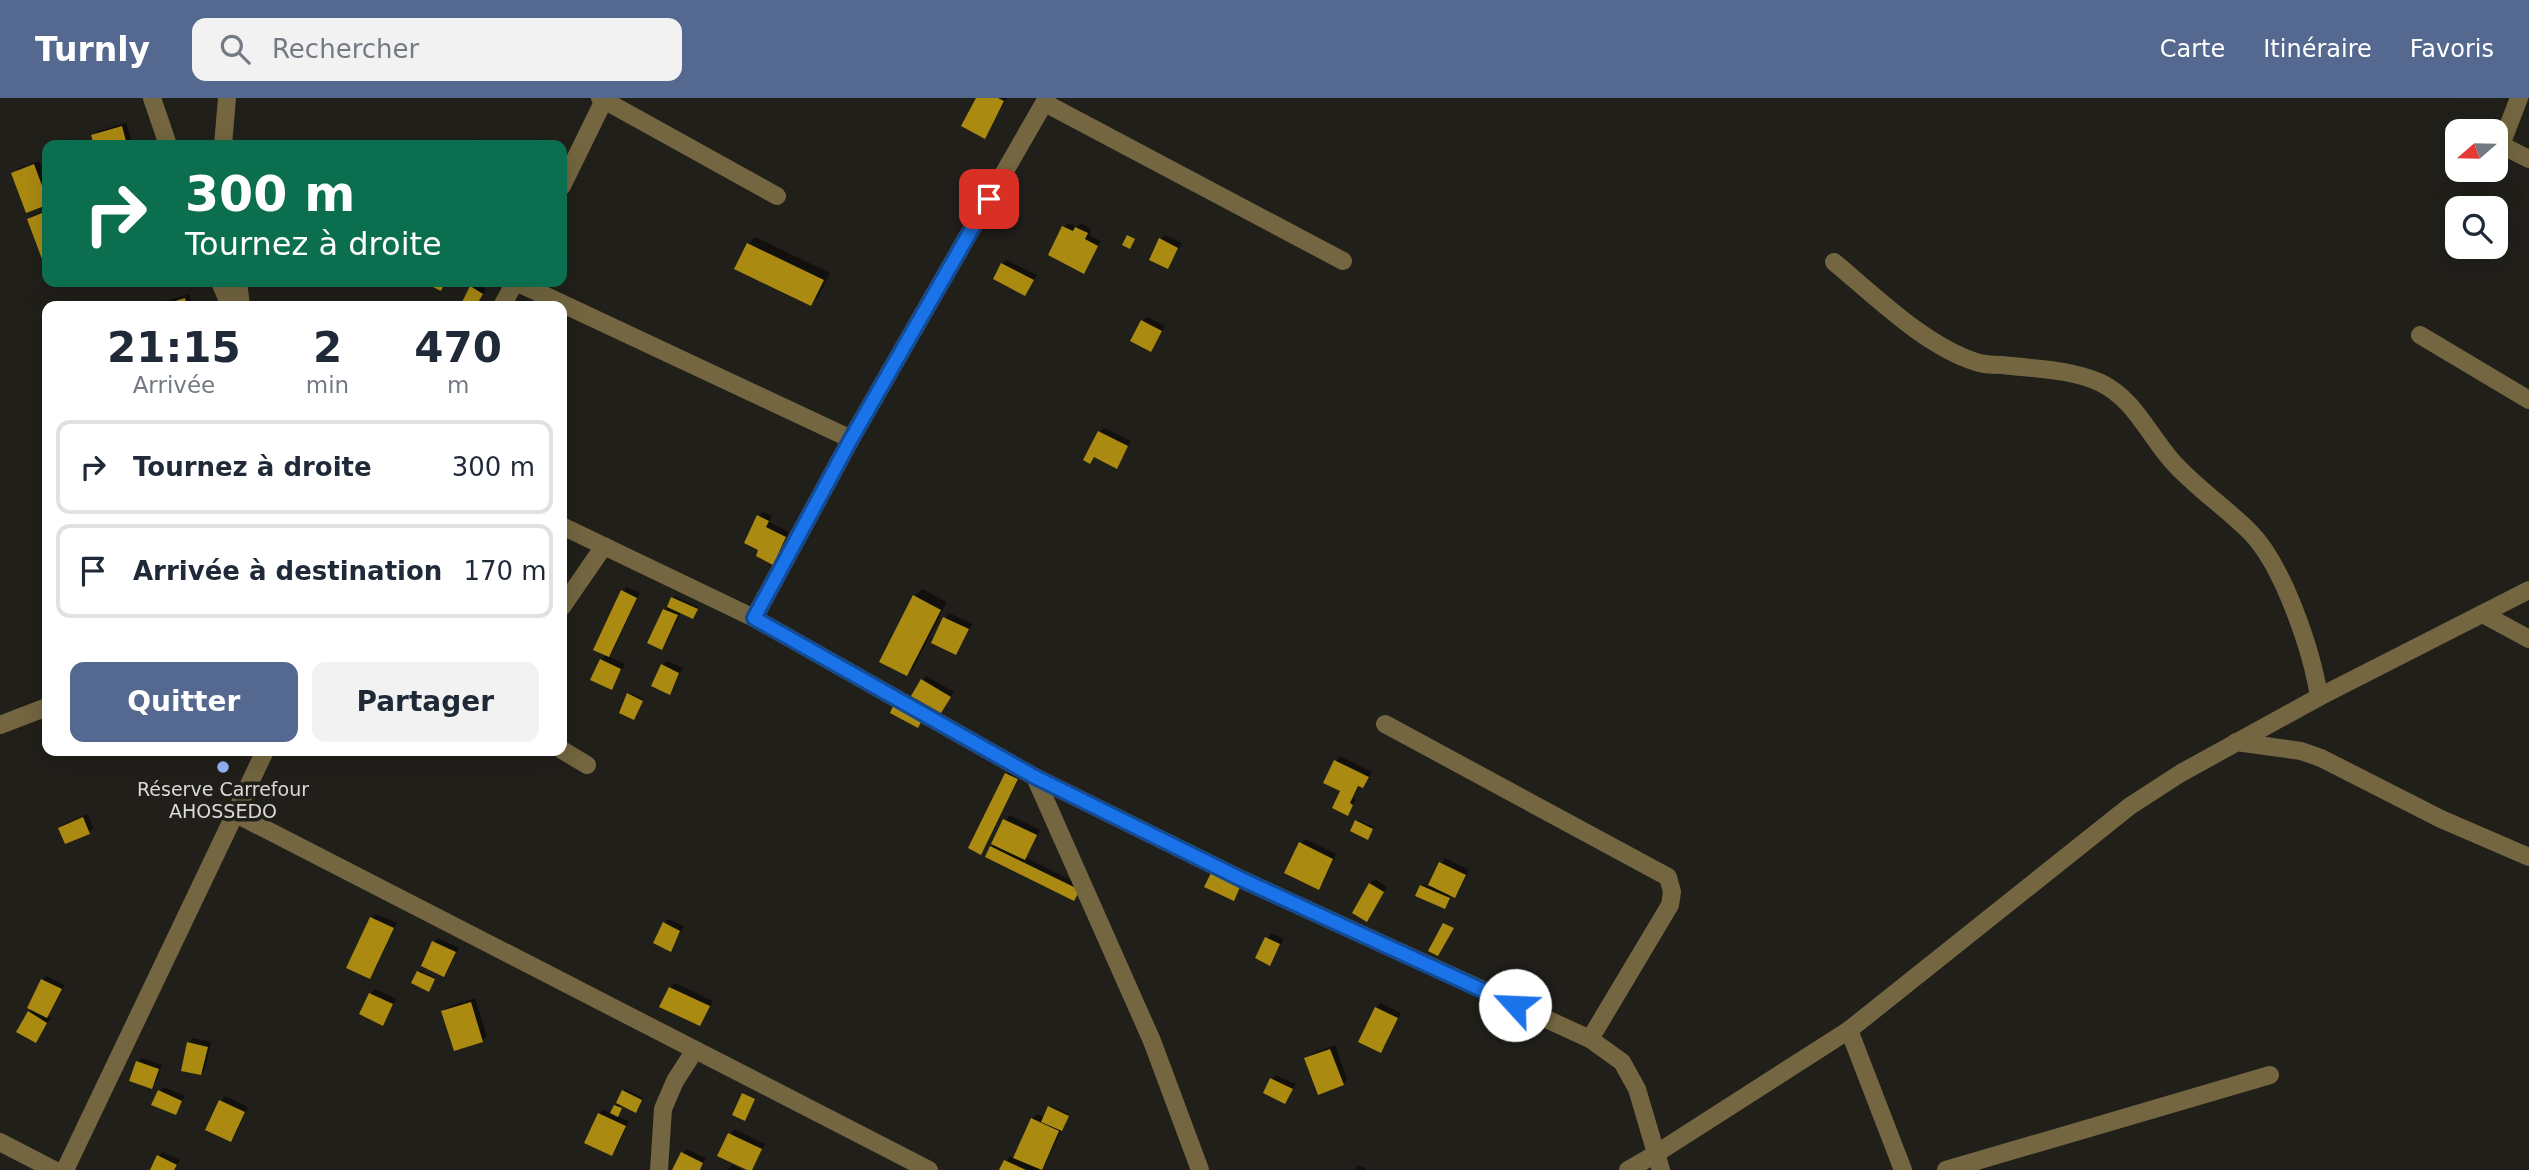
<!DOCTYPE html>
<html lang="fr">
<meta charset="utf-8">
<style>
:root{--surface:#fff;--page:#f2f2f3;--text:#1f2937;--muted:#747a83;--line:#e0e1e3;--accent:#546890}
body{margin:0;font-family:"DejaVu Sans",sans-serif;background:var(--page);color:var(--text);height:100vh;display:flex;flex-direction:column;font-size:26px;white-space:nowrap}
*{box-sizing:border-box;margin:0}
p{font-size:23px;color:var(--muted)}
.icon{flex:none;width:38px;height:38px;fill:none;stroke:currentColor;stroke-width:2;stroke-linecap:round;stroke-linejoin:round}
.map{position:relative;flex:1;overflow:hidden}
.details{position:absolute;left:42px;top:203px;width:525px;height:455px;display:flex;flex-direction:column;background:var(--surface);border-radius:14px;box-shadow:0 7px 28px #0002}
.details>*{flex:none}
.guide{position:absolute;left:42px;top:42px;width:525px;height:147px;border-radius:14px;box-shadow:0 7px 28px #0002;background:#0b6e4f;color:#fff;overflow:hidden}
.needle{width:46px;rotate:250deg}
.fabs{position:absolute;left:2445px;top:21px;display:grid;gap:14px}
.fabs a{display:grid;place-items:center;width:63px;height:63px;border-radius:14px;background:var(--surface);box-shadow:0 7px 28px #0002;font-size:35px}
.pin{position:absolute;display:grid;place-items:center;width:60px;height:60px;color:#fff;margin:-30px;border-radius:14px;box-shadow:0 4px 10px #0006}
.me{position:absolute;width:77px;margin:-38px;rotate:295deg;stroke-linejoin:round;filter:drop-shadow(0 0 5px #0008)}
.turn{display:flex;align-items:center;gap:24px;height:147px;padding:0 28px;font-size:32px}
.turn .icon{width:91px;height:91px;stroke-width:2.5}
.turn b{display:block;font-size:49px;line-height:60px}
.eta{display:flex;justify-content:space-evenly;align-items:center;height:119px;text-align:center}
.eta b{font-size:42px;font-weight:700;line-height:49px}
.cta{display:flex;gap:14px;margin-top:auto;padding:14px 28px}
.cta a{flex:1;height:80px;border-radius:14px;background:var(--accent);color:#fff;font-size:28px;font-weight:700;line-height:80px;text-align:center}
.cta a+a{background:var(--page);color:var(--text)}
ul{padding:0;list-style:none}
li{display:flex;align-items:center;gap:21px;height:94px;margin:0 14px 10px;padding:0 14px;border:4px solid var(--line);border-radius:14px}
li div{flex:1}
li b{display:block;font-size:26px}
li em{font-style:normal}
header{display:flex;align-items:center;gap:42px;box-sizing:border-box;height:98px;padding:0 35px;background:var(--accent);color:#fff}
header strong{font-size:33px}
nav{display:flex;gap:38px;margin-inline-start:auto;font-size:24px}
.search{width:490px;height:63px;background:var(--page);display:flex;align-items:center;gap:18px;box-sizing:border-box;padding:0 24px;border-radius:14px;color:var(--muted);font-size:26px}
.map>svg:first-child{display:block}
</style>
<header>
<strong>Turnly</strong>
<div class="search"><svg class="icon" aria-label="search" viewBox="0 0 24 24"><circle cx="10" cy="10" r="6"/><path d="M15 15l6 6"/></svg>Rechercher</div>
<nav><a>Carte</a><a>Itinéraire</a><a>Favoris</a></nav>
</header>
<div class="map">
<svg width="2529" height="1072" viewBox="0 0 2529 1072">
<rect width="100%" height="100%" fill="#211f1a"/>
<g fill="#0007">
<path d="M978,0h29l-22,39z"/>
<path d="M126,25l6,19 -3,3h-33l-3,-9 5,-5z"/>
<path d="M476,41l13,6h-18z"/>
<path d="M39,63l8,22v20l-20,7 -14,-36 5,-5z"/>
<path d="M47,112v45l-4,2 -14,-38 5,-4z"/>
<path d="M1068,125l9,4 4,-4 10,6 -2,6 12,6 -18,30 -19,-44z"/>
<path d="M1165,137l17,8 -15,24 -6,-28z"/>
<path d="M755,139l75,36 -12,24 -7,7 -63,-60z"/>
<path d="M1007,162l30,15 -12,19 -23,-30z"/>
<path d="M476,185l10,6 -10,17h-14z"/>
<path d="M189,196l3,12h-33l4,-4z"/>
<path d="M1147,219l18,9 -14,24 -9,-29z"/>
<path d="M1104,330l27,13 -15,26 -21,-11 -5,6 10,-30z"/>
<path d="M763,414l9,4 -3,6 20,10 -12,26 -5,4 -11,-13 -3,-33z"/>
<path d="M627,489l13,6 -27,58 -5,5 17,8 -14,24 -10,-28 6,-6 16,-63z"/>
<path d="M922,491l25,13 -33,65 -7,7 7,-78z"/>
<path d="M675,498l23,11 -4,8 -13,-3 -15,31 -4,4 3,-37z"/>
<path d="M949,515l23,11 -12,24 -4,5 -22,-11 11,-24z"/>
<path d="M667,563l16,7 -14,25 -7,-28z"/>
<path d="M926,578l28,16 -13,19 -19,-30z"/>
<path d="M631,595l12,6 -7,17 -7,-22z"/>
<path d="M1340,658l32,16 -5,9 -4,5 -3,-2 -7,15 3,1 -9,14 -5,-24 -17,-8z"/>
<path d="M1011,671l10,5 -36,74 -5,4 -10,-5 37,-73z"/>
<path d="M88,716l5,14 -4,4 -29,-4 4,-4z"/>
<path d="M1009,717l31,15 -15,27 58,29 -9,13 -82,-52z"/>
<path d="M1358,722l16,7 -5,9 -13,-15z"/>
<path d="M1305,741l31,15 -13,29 -5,4 -17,-44z"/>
<path d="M1445,760l24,12 -10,22 -4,4 -4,-1 -4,10 -26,-19 2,-2 6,3z"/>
<path d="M1375,781l12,8 -20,33 3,-36z"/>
<path d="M376,816l21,9 -23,49 -4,5 2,-59z"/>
<path d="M668,821l16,7 -14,24 -6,-27z"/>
<path d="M1271,835l13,6 -14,25 -13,-6z"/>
<path d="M438,840l21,10 -11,22 -4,5 -10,-32z"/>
<path d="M420,872l15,8 -4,10 -13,-16z"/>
<path d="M47,878l18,9 -18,31 4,2 -16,23 -6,-29 4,-3 9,-29z"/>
<path d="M675,885l38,18 -13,22 -30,-35z"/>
<path d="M375,891l21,10 -13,25 -13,-30z"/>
<path d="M475,900l12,38 -5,5 -39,-30 5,-4z"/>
<path d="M1381,905l20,10 -16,33 -4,5 -5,-43z"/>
<path d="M193,940l18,4 -6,27 -4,5 -12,-31z"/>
<path d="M1335,947l12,34 -4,5 -37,-25 5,-5z"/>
<path d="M142,960l20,7 -6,17 -5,5 -14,-25z"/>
<path d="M1276,977l20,9 -11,18 -14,-23z"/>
<path d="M164,989l21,9 -10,17 -16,-22z"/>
<path d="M625,991l18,9 -5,11 -15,-4 -6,11 12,5 -13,29 -5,4 -12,-40 5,-4 7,3z"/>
<path d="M225,998l23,11 -13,29 -4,4 -10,-39z"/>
<path d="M1051,1008l18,8 -24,51 -5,5h-39l9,-14 4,2 18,-39 5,-5 8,4z"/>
<path d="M734,1031l31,15 -14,26 -31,-15z"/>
<path d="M686,1051l20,9 -5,12h-27z"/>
<path d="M162,1054l18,8 -5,10h-23z"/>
<path d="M732,1067l11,5h-15z"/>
<path d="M1358,1067l9,4 -1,1h-11z"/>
</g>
<g fill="#ab8a11">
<path d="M976,0h22l6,3 -19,38 -24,-13z"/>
<path d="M122,28l5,19h-33l-3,-10z"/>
<path d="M34,66l13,35v6l-21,8 -15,-40z"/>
<path d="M47,113v46l-5,2 -15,-40z"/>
<path d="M1062,128l11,5 2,-4 13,6 -3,6 13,7 -14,28 -36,-19z"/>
<path d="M1127,137l8,4 -5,10 -8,-4z"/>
<path d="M1159,140l19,10 -10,21 -19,-9z"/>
<path d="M747,145l77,37 -13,26 -77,-37z"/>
<path d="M1001,165l33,17 -9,16 -32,-17z"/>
<path d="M423,184h22l-4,9z"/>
<path d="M470,188l13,8 -7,12h-16z"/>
<path d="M185,200l2,8h-28z"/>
<path d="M1141,222l21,11 -11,21 -21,-11z"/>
<path d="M1098,333l30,15 -11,23 -23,-12 -4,7 -7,-4z"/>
<path d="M757,417l12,6 -3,6 20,10 -13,28 -17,-9 2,-6 -14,-7z"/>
<path d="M621,492l16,8 -28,59 -16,-7z"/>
<path d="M913,497l28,15 -34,66 -28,-14z"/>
<path d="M671,499l27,12 -5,10 -26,-12z"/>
<path d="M663,511l15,6 -16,35 -15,-7z"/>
<path d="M943,519l26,12 -13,26 -25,-12z"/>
<path d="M600,561l21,10 -9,21 -22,-10z"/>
<path d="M661,566l18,9 -9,22 -19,-9z"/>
<path d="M921,581l30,18 -10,16 -30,-17z"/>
<path d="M627,595l16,8 -9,19 -15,-7z"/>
<path d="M894,606l29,14 -5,10 -28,-15z"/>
<path d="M1334,662l35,17 -6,11 -5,-2 -8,17 3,2 -5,11 -16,-8 8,-17 -17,-8z"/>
<path d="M1005,675l13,6 -37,76 -13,-7z"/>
<path d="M83,719l7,17 -25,10 -7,-16z"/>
<path d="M1003,721l34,16 -12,25 -34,-16z"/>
<path d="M1355,722l18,9 -5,11 -18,-9z"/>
<path d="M1299,744l34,17 -14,31 -35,-17z"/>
<path d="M990,748l90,44 -6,11 -89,-44z"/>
<path d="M1439,764l27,13 -11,23 -27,-13z"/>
<path d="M1211,775l29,14 -6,14 -30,-14z"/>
<path d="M1369,785l15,9 -17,30 -15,-9z"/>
<path d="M1420,787l30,13 -5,11 -30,-13z"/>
<path d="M370,819l24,11 -24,51 -24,-11z"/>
<path d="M663,824l17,9 -9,21 -18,-9z"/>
<path d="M1443,825l11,5 -16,28 -10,-5z"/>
<path d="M1265,839l15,7 -10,22 -15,-8z"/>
<path d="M432,843l24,11 -12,25 -23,-11z"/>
<path d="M417,873l18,8 -6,13 -18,-9z"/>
<path d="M41,881l21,10 -15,29 -20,-10z"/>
<path d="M669,889l41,19 -10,20 -41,-19z"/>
<path d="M369,895l24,11 -10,22 -24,-12z"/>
<path d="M471,904l12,40 -29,9 -13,-40z"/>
<path d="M1375,909l23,11 -17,35 -23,-11z"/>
<path d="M28,913l19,12 -11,20 -20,-11z"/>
<path d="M187,944l21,5 -7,28 -20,-4z"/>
<path d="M1330,951l14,36 -26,10 -14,-37z"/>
<path d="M136,963l23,8 -7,20 -23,-8z"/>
<path d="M1270,980l23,11 -8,15 -22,-11z"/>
<path d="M158,992l24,11 -6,14 -25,-10z"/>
<path d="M622,992l20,10 -6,13 -20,-10z"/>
<path d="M742,995l13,6 -10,22 -13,-6z"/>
<path d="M219,1002l26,12 -14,30 -26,-12z"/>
<path d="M614,1007l8,3 -4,9 -8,-4z"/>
<path d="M1048,1008l21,10 -7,15 -21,-9z"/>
<path d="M598,1015l28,13 -14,30 -28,-13z"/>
<path d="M1031,1020l28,13 -17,39 -29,-12z"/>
<path d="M728,1035l34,16 -10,21h-5l-30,-14z"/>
<path d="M681,1054l22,11 -3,7h-28z"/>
<path d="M157,1057l20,10 -3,5h-24z"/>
<path d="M1004,1062l22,10h-27z"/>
</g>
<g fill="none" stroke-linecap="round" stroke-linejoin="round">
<g stroke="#736640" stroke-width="18">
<path d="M152,0l16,47"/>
<path d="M600,0l177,98"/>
<path d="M2519,0l-18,47 28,14"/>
<path d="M1045,5l298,158"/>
<path d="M223,47l4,-47"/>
<path d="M562,88l43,-88"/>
<path d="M1834,164c41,34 91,84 142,100 8,3 18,3 26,3 33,4 69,4 99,18 33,16 48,52 71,78 24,27 53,46 78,71 33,33 62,119 69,165"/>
<path d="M220,184l10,24"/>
<path d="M238,184l3,24"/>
<path d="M516,184l335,157"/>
<path d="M502,208l13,-24"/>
<path d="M2420,237l109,65"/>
<path d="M562,428l192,92 281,159 206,102 349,160 32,23 15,27 24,81"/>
<path d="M562,509l42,-61"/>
<path d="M2483,516l46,25"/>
<path d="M754,520l97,-179 196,-341"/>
<path d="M1385,626l283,153 4,15 -2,13 -80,134"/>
<path d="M0,627l47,-18"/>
<path d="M2236,644l65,9 20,7 120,61 88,38"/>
<path d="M562,652l25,15"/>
<path d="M1035,679l117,264 48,129"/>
<path d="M236,716l693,356"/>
<path d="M1849,932l54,140"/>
<path d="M0,1044l54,28"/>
<path d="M65,1072l200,-419"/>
<path d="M659,1072l4,-61 12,-28 20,-31"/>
<path d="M1628,1072l26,-15 195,-125 281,-224 51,-33 138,-76 210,-107"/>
<path d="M1946,1072l324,-95"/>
</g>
</g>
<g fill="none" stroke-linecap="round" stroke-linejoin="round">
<g stroke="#114b97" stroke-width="18">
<path id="route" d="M989,101l-138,240 -97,179 281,159 206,102 274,126"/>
</g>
<use href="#route" stroke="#1a73e8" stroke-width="12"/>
</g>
<circle fill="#95b6fd" stroke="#211f1a" stroke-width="2.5" cx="223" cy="669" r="7"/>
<g text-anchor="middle" stroke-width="7" stroke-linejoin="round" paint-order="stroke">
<g font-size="19" fill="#dbdad6" stroke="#211f1a">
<text x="223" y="698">Réserve Carrefour<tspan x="223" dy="22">AHOSSEDO</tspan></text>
</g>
</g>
</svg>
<div class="fabs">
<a><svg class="needle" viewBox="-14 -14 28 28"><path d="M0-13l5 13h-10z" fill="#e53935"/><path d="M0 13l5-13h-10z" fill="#747a83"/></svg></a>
<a><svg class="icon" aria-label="search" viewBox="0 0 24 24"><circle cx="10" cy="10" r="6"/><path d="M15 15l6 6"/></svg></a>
</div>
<div class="pin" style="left:989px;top:101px;background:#d93025"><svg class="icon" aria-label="arrive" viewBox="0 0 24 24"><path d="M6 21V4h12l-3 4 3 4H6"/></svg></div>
<svg class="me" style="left:1515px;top:907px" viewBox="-20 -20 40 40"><circle r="19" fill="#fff"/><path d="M0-13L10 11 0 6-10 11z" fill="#1a73e8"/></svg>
<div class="guide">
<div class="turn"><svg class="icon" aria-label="right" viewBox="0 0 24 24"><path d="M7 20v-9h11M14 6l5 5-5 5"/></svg><div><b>300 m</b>Tournez à droite</div></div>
</div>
<section class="details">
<div class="eta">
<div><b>21:15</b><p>Arrivée</p></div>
<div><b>2</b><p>min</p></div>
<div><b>470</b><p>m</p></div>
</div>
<ul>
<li><svg class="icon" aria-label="right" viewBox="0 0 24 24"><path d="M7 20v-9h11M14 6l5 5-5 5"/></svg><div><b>Tournez à droite</b></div><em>300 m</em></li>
<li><svg class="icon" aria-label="arrive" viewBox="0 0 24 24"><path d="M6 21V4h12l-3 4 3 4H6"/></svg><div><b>Arrivée à destination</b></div><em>170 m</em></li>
</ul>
<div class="cta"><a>Quitter</a><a>Partager</a></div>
</section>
</div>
